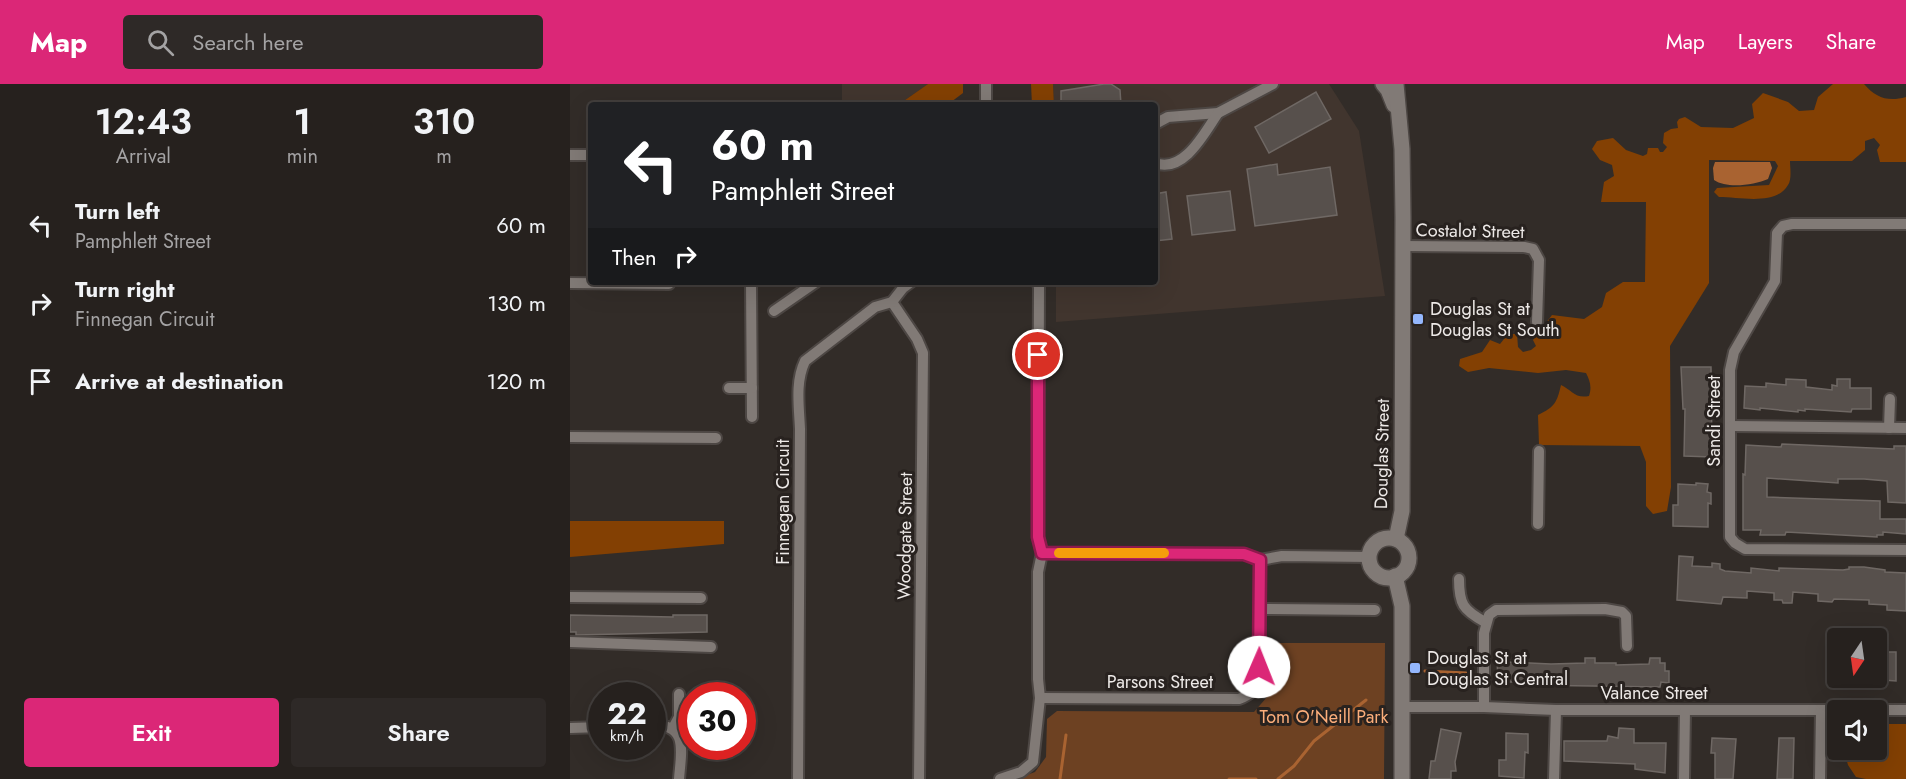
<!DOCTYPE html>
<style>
:root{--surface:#26211e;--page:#2e2927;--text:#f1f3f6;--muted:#a4a3a4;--line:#423e3c;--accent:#db2777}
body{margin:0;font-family:Jost,sans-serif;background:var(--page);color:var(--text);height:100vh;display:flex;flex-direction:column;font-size:22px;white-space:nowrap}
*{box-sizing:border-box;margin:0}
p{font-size:20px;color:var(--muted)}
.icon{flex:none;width:33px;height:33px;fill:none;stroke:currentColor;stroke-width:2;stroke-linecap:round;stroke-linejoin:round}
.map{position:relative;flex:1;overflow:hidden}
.details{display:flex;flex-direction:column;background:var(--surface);width:570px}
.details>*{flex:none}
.hud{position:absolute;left:18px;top:18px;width:570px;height:183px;border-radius:6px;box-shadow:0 6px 24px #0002,0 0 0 2px var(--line);background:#202124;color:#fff;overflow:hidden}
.needle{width:39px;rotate:193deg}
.tools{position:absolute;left:1257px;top:544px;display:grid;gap:12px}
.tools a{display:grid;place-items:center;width:60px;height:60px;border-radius:6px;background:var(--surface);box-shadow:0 6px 24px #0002,0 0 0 2px var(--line);font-size:30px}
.speed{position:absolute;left:18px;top:598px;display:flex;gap:12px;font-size:30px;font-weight:700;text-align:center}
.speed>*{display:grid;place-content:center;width:78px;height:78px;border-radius:50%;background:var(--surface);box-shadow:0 6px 24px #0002,0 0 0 2px var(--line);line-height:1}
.speed small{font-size:15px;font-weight:400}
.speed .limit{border:9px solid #d22;background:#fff;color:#111}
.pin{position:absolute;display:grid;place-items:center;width:51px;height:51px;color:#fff;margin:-26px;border:3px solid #fff;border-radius:50%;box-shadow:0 2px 6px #0007}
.me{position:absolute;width:66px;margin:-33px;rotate:1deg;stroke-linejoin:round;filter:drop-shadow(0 0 4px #0008)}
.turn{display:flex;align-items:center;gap:21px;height:126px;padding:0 24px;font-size:27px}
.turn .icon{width:78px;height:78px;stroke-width:2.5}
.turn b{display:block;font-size:42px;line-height:51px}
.then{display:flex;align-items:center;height:57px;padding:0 24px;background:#0003;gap:12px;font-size:22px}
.eta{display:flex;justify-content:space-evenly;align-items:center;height:102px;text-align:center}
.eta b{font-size:36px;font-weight:600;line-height:42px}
.primary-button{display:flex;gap:12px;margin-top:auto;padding:12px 24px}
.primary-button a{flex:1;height:69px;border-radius:6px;background:var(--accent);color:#fff;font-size:24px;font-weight:600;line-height:69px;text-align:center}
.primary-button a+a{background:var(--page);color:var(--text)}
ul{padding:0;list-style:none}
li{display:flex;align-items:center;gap:18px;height:78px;padding:0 24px}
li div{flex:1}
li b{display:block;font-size:22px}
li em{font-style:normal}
header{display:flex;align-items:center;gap:36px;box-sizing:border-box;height:84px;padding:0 30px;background:var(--accent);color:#fff}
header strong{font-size:28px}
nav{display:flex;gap:33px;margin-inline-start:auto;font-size:21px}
.search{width:420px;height:54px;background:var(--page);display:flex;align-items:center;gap:15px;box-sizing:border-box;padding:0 21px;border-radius:6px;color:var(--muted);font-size:22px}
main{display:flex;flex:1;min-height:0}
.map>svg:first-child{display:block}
</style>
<header>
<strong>Map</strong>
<div class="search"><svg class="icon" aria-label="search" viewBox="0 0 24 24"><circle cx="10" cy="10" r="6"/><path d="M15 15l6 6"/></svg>Search here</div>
<nav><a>Map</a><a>Layers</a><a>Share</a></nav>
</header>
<main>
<section class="details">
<div class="eta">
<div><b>12:43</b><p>Arrival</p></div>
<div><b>1</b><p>min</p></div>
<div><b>310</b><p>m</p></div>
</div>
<ul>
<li><svg class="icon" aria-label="left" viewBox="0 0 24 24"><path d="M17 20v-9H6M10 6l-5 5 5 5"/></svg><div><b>Turn left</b><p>Pamphlett Street</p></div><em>60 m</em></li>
<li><svg class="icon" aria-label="right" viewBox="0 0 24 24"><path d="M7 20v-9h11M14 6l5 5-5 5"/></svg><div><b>Turn right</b><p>Finnegan Circuit</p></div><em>130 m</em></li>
<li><svg class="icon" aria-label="arrive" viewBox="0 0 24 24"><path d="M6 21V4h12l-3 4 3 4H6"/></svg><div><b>Arrive at destination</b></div><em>120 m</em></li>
</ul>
<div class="primary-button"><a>Exit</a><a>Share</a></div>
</section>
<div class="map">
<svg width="1336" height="695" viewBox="0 0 1336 695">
<rect width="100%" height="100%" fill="#322c28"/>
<g fill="#41352e">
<path d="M272,0h86l-30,21h-56z"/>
<path d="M483,0h276l30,47 26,165 -329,26v-40h99v-177h-101z"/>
</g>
<path fill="#6d4122" d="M701,559h114l-1,136h-368l19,-7 11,-15 1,-38 10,-8 197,1 13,-15 4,-16z"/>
<g fill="#834003">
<path d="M358,0h35v9l-16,12h-49z"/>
<path d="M461,0h22l1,21h-22z"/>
<path d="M1263,0h31c12,14 24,18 42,13v65h-26l-3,-12 3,-5 -6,-7 -9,3v9l-13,11h-62c0,7 2,18 -2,24 -12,21 -48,12 -69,12l-5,-5 3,-4 52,-3 9,-19 -3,-5 -66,-1v123l-39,63 1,141 -4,24 -14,3 -7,-8v-44l-6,-16 -101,-1 -1,-30c17,-8 19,-13 23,-30 11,5 14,14 28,11 3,-9 1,-15 -3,-23l-20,-3 -28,3 -49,-5 -21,4 -9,-6 1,-7 22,-7 8,-12 10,4 8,-10h9l1,13 5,5 8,-2 5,-4 -3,-6 19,-25 32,4 18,-12 4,-14 17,-11h22l1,-80h-45l3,-20 10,-6 -2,-11 -12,-5 -8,-11 5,-8 16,-3 13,12 17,6 4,-2 1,-6h10l2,4h3l4,-5 -4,-4 1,-10 7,-4 7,-1 -1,-6 2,-3 6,-2 16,10 32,1 21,-10 -2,-14 11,-11 25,9 11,9 15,-1 4,-13z"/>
<path d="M0,437h154v23l-154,13z"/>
<path d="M1307,640h29v55h-40l-10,-2 -8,-12 -4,-15h32z"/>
</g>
<path fill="#a96331" d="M1145,78h55l2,6 -4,11c-14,6 -41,10 -54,1l-1,-12z"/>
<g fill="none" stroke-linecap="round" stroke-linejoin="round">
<g stroke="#a96331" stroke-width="3">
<path d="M855,587l41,2"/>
<path d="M490,695l6,-44"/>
<path d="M659,695h27"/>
<path d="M708,695l16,-13 20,-25 52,-41"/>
</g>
</g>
<g fill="#57504c" stroke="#6f6864" stroke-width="1.5">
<path d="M534,0h7l9,6 1,15h-60v-14z"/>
<path d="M746,8l15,27 -62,34 -14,-26z"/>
<path d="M707,80l1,11 52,-8 7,48 -82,11 -8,-57z"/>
<path d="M660,107l5,39 -43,5 -5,-39z"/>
<path d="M596,108l6,47 -17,2v-47z"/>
<path d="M1111,283h30l1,90 -28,-1 1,-47h-2z"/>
<path d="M1216,295l20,1v7l26,3v-5l5,1v-7h13v9h21v21h-19l-1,3 -46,-3v2l-7,-1v2l-38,-4v2l-16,-2 1,-22 21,1v-4l20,2z"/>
<path d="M1212,360l112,5v-3h12v57l-18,-1 -1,-21 -23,-2h-26v4l-71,-5v19l113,4v18h26v15l-23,-2v3h-6v2l-91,-5 -1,3h-25l1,-5h-18v-56l2,1 1,-30 35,2z"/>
<path d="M1126,399l12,1 -1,8 4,1v11l-3,-1v24l-35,-1v-21h5v-21l18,1z"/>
<path d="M1109,472l14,1 -1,9 20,1v-4l8,1v5l5,2 26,2v-5l28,3v-3l64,2 6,-1v-2h15l21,3v2l21,1v38l-19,-1v-5l-18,-1v-4l-35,-1 -2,3 -14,-1v-7l-25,-2 -1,11h-9l-1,-3h-8v-7l-27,-2v7l-24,-1 -2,7 -44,-4z"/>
<path d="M0,531l103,2v-2h34v17l-131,3v-3h-6z"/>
<path d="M1313,568h13v29l-13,-1z"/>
<path d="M927,574l10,1v3l44,2 34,-1v-5h10v5h21v2l33,-1 1,-6h10v5h5v8h4v12l-8,-1 -1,5 -137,-2v-3h-17v2h-8z"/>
<path d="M1049,644l15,1v14h32l-1,30 -30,-4v-5l-71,-3v-20h43l1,-5 10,2z"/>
<path d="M871,645l20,4 -6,29 1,9h-5v8h-22l2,-18h4z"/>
<path d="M936,649l22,1v19l-3,-1 -1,26 -25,-2v-16h7z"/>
<path d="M1142,654l24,1 -3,40h-18v-26h-4z"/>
<path d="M1209,654h15l-1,41h-16z"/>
</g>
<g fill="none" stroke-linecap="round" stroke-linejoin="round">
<g stroke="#4d4744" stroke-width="14">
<g id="street">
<path d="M416,21v-20"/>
<path d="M585,40l13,-7 50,-4 55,-29"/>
<path d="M0,71h21"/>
<path d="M585,79c29,11 50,-31 63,-50"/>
<path d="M1336,140h-114l-9,2 -6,7 -2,48 -41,71 -4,18v167l5,6 10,6 161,1"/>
<path d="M833,162l121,1 9,2 6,11 -2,62"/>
<path d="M181,198l1,135"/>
<path d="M0,199l99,1"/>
<path d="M322,218l25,37 6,14 -4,426"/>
<path d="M204,227l42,-29"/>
<path d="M159,304h23"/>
<path d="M1161,342l175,2"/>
<path d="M1319,344l1,-29"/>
<path d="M0,353l146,1"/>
<path d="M968,440l1,-73"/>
<path d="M472,469l202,1 16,6 22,-4 88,1"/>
<path d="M889,495c0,25 4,31 26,43"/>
<path d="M0,513l131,1"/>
<path d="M689,525l116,1"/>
<path d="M0,558l141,5"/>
<path d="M470,614l199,1c11,-4 16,-9 20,-20l1,-119"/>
<path d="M832,623h82l72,3h350"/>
<path d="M914,623v-74l5,-18 7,-5 109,-1 17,3 4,4 1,30"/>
<path d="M82,641c37,-1 29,27 27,54"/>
<path d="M0,644l32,-1"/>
<path d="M103,644l6,-11v-23"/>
<path d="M228,695l2,-350c-1,-23 -5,-47 5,-68l70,-54 17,-5 11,-14 8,-6"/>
<path d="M430,695l21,-7 12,-10 7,-64 -2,-19v-107l4,-19 -4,-16 1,-250 -2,-5"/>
<path d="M984,695l2,-69"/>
<path d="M1114,695l1,-69"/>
<path d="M1250,695l1,-69"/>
</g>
</g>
<g stroke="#4d4744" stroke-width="18">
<g id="secondary">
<path d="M813,0l5,6 6,15"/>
<circle cx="819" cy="474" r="20"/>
<path d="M826,455l6,-28 1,-293 -1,-69 -6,-65"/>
<path d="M825,492l7,30v173"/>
</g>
</g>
<use href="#street" stroke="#817a76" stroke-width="10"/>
<use href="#secondary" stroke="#817a76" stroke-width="15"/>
</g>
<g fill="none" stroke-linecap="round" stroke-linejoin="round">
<g stroke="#8e194d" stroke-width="15">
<path id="route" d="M468,271v182l4,16 202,1 16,6 -1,107"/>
</g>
<use href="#route" stroke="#db2777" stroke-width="10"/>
<path stroke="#f59e0b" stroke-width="10" d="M489,469h105"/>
</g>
<g fill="#94b7fd" stroke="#28221f" stroke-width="2">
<rect x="842" y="229" width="12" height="12" rx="3"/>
<rect x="839" y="578" width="12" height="12" rx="3"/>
</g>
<g text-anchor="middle" stroke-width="6" stroke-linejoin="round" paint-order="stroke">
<g font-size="18" fill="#ede9e7" stroke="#28221f">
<text transform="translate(900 147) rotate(1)" y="6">Costalot Street</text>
<text transform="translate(1144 337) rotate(-90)" y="6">Sandi Street</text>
<text transform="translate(812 370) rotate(-89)" y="6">Douglas Street</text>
<text transform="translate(213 418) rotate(-90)" y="6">Finnegan Circuit</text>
<text transform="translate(335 452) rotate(-89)" y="6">Woodgate Street</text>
<text x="590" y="604">Parsons Street</text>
<text x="1084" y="615">Valance Street</text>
</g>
<g font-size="18" fill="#ede9e7" stroke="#28221f" text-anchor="start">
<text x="860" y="231">Douglas St at<tspan x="860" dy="21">Douglas St South</tspan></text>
<text x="857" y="580">Douglas St at<tspan x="857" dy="21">Douglas St Central</tspan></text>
</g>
<g font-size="18" fill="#fcae7b" stroke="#28221f">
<text x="754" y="639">Tom O'Neill Park</text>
</g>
</g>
</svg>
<div class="tools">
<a><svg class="needle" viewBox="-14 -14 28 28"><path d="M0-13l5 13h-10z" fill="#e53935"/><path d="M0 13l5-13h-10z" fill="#a4a3a4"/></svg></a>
<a><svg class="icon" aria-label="sound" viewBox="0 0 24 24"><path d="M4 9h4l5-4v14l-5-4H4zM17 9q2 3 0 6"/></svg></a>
</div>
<div class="speed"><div>22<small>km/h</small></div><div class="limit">30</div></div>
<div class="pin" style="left:468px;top:271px;background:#d93025"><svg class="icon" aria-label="arrive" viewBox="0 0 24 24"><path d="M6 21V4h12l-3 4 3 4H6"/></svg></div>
<svg class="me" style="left:689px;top:583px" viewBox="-20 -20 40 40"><circle r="19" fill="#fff"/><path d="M0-13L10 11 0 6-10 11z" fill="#db2777"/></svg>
<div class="hud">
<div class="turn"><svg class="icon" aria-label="left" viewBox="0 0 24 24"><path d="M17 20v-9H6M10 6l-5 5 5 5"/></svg><div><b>60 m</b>Pamphlett Street</div></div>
<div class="then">Then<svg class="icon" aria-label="right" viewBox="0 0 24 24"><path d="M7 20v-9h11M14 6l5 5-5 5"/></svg></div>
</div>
</div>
</main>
